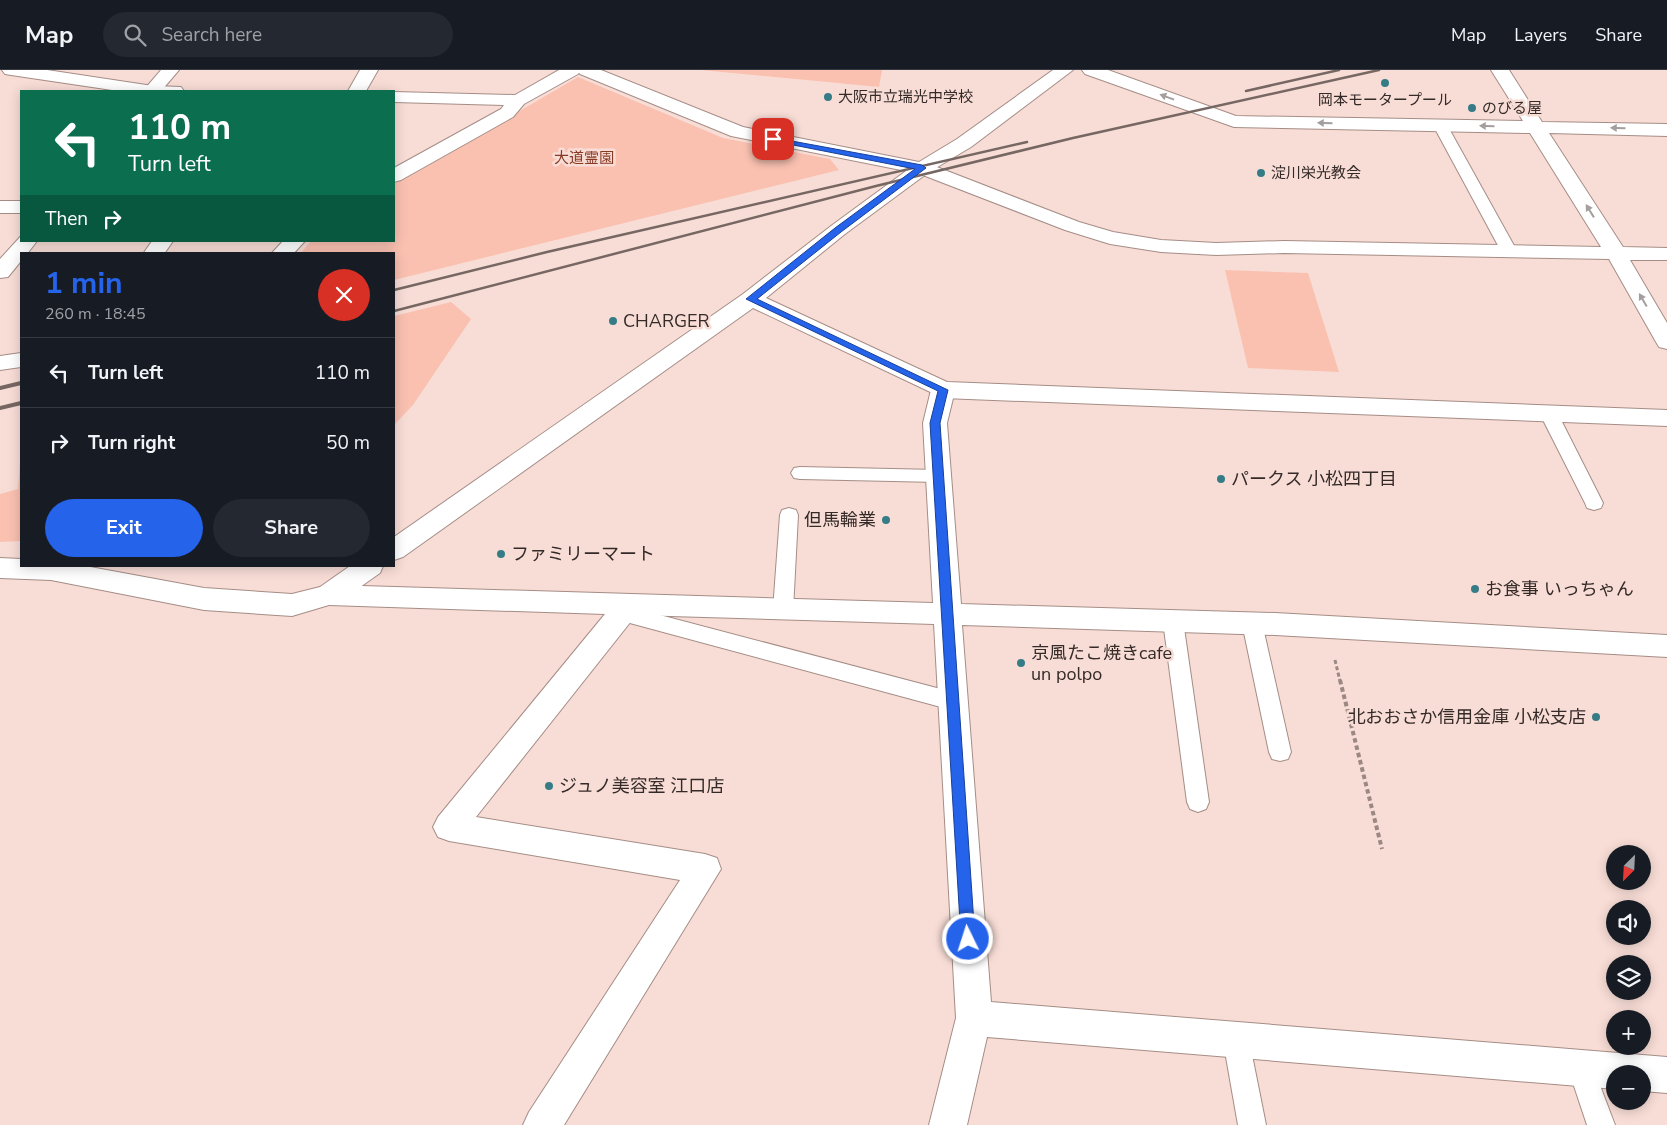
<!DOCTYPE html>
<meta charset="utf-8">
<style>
:root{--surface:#171b24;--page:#242831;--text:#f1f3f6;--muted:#9ea1a6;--line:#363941;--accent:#2563eb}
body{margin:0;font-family:"Nunito Sans","Noto Sans JP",sans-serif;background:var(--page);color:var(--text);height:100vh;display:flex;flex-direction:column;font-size:19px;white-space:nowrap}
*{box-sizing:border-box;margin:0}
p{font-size:16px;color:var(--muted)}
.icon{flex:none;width:28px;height:28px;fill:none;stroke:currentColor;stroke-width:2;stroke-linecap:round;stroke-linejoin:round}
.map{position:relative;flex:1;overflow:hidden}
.drawer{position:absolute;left:20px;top:182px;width:375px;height:315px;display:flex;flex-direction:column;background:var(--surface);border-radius:0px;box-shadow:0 2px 12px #0003}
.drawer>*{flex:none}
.banner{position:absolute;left:20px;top:20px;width:375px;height:152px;border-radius:0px;box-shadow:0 2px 12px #0003;background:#0b6e4f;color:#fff;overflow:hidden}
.needle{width:32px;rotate:204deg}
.fabs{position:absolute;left:1606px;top:775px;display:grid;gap:10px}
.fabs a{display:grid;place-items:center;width:45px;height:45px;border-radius:50%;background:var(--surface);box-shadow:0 2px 12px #0003;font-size:25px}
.pin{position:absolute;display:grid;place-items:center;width:42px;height:42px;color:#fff;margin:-21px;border-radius:10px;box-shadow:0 2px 8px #0006}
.me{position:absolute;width:55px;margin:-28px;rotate:356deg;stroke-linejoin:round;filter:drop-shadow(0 0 4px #0008)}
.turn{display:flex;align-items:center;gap:18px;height:105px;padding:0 25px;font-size:22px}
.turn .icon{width:65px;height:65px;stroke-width:2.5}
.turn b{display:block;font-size:35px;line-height:42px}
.then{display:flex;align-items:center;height:48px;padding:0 25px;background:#0003;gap:10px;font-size:19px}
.round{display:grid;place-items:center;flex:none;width:52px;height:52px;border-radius:26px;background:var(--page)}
.head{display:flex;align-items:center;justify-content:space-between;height:85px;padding:0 25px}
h1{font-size:30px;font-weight:700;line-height:38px;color:var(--accent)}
.primary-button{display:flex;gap:10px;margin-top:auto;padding:10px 25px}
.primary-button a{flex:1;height:58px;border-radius:30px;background:var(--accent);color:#fff;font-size:20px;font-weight:700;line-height:58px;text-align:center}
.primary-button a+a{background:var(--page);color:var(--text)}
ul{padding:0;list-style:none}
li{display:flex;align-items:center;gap:15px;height:70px;padding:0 25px;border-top:1px solid var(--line)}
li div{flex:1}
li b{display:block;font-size:19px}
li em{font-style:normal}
header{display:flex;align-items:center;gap:30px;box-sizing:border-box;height:70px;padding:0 25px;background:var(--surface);border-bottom:1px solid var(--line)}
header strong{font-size:24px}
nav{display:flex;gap:28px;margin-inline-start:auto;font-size:18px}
.search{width:350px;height:45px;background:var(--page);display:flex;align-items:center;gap:12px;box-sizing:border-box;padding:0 18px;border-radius:28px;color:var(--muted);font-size:19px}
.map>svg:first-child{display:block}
</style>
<header>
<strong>Map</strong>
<div class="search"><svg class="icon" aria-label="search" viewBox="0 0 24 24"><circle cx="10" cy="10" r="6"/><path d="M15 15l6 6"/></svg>Search here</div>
<nav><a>Map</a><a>Layers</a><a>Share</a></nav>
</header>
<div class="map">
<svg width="1667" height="1055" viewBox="0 0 1667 1055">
<rect width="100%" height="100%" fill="#f8ddd6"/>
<g fill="#fac1b1">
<path d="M701,0h181l-3,17z"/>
<path d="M578,7l145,61 107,21 9,11 -445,110v-26h-94l11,-13h83v-57z"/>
<path d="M1225,200l83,3 31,99 -91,-4z"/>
<path d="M451,232l20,17 -58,86 -19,20v-109z"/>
<path d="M21,378v93l-21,1v-48l18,-5z"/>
</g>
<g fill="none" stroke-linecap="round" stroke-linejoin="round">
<g stroke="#a58d86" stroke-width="2">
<g id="lane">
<path d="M1440,51l7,4 70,126 -3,3h-10l-3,-3 -68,-126z"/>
<path d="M1549,338l6,2 3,4 45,89 -2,5 -7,2 -7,-2 -2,-5 -45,-89 3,-4z"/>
<path d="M800,397l138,3 6,1 3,5 -3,5 -6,1 -138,-3 -6,-1 -3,-5 3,-5z"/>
<path d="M789,438l7,2 2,5 -5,95 -3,6 -7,2 -7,-2 -3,-6 7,-95 2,-5z"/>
<path d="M622,535l330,87 8,3 3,6 -3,6 -8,3 -337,-91 -3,-6 3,-6z"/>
<path d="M1173,543l7,2 3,6 26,181 -3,7 -8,3 -8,-3 -3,-7 -24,-181 3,-6z"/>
<path d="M1252,545l7,2 3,6 29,129 -3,7 -8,2 -8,-2 -3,-7 -27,-129 3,-6z"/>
<path d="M1236,957l9,4 4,9 17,85h-28l-15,-85 4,-9z"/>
<path d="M1581,985l9,4 25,66h-28l-19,-57 4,-9z"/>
</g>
</g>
<g stroke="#a58d86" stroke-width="2">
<g id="street">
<path d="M2,0h45l106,16 28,1 3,4h-65l-108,-16 -6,-1z"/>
<path d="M360,0h18l-12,21h-18z"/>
<path d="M559,0h22l-3,4 -54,30 -11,13 -112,63 -7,2v-14l107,-59 3,-4 -110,-3v-10l121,3z"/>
<path d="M1082,0h26l128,46 287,5 -32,-51h18l33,52 125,2v12l-118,-3 74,114 44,1v12h-37l37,63v26l-8,-2 -3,-5 -47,-83 -325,-6 -68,2 -55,-3 -51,-8 -45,-14 -150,-58 -3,-4 3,-4 7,-2 7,2 150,58 34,10 48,8 55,3 68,-2 317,6 -71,-114 -296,-6 -149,-53z"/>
<rect x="0" y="131" width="21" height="12"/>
<path d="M152,171h21l-9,13h-21z"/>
<path d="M283,171h22l-12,13h-22z"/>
<path d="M21,283v14l-21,3v-14z"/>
<path d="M943,312l8,3 4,5 -8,33 14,181 314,9 392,22v22l-392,-22 -313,-10 29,377 676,55v36l-25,-2v-17h-27v15l-628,-52 -20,88h-38l27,-107 -22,-394 -298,-9 -160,202 229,37 12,4 4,11 -157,256h-41l6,-13 151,-232 -231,-39 -11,-4 -5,-10 5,-10 167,-203 -276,-9 -10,-3 -4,-7 4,-7 10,-3 604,18 -10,-180 8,-33 4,-5z"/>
</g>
</g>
<g stroke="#a58d86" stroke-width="2">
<g id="secondary">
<path d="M161,0h18l-18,21h-18z"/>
<path d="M577,0h24l142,57 176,35 38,-23 96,-69h20l-102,77 -42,25 -84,62 -79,64 181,84 720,28v16l-724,-28 -190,-90 -350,249 -9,3v-23l349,-243 88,-68 75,-55 -175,-35 -151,-62z"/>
<path d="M21,166v5h16l-10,13h-6v7l-13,16 -8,1v-19z"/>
<path d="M0,488l21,1v7h64l119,22 88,6 28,-7 30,-21h33l-3,7 -41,29 -47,14 -88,-6 -153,-30 -51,-2z"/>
</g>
</g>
<path stroke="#9b8883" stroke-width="3" stroke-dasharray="4 2.5" stroke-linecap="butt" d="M1335,590l5,21"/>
<path stroke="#9b8883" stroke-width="4" stroke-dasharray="4.5 3" stroke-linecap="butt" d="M1340,610l42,169"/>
<use href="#lane" fill="#fff" fill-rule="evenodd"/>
<use href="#street" fill="#fff" fill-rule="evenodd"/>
<use href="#secondary" fill="#fff" fill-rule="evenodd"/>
<g stroke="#776763" stroke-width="2.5">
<path d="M1246,21l93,-21"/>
<path d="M394,220l153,-38 480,-110"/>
<path d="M394,241l482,-125 197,-48 306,-68"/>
</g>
<g stroke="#776763" stroke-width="4">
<path d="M0,318l21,-5"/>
<path d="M0,338l21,-5"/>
</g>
</g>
<defs><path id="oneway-solid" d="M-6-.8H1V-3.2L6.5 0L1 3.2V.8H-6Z" transform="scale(1.25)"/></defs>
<g fill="#a49f9e">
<use href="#oneway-solid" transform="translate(1167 27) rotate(-160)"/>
<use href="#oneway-solid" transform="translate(1325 53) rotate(-179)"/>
<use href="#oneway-solid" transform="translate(1487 56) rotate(-179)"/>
<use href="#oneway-solid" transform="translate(1618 58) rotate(-179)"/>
<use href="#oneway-solid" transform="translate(1590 141) rotate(-122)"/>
<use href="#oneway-solid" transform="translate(1643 230) rotate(-120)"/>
</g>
<path fill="#2563eb" stroke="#184099" d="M770,67l152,28 4,3 -85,64 -84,67 191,91 -8,33 35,516 -2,4 -5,2 -5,-2 -2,-4 -31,-516 8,-32 -192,-92 89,-71 80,-59 -142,-28h-3z"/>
<g fill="#357c87" stroke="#f8ddd6" stroke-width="2">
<circle cx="1385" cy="13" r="5"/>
<circle cx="828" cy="27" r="5"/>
<circle cx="1472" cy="38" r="5"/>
<circle cx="1261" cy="103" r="5"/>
<circle cx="613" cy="251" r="5"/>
<circle cx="1221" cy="409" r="5"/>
<circle cx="886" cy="450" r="5"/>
<circle cx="501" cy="484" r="5"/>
<circle cx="1475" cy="519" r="5"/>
<circle cx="1021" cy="593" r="5"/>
<circle cx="1596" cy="647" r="5"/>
<circle cx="549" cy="716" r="5"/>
</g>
<g text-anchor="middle" stroke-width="5" stroke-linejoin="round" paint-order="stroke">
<g font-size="15" fill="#342a28" stroke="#f8ddd6" text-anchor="start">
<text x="838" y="32">大阪市立瑞光中学校</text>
<text x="1385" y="35" text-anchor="middle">岡本モータープール</text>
<text x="1482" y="43">のびる屋</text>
<text x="1271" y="108">淀川栄光教会</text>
</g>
<g font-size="15" fill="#883a24" stroke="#f8ddd6">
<text x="584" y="93">大道霊園</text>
</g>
<g font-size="18" fill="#342a28" stroke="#f8ddd6" text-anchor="start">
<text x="623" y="257">CHARGER</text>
<text x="1231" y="415">パークス 小松四丁目</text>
<text x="876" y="456" text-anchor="end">但馬輪業</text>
<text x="511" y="490">ファミリーマート</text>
<text x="1485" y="525">お食事 いっちゃん</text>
<text x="1031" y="589">京風たこ焼きcafe<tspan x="1031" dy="21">un polpo</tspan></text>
<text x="1586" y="653" text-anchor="end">北おおさか信用金庫 小松支店</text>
<text x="559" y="722">ジュノ美容室 江口店</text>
</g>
</g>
</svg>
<div class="fabs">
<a><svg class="needle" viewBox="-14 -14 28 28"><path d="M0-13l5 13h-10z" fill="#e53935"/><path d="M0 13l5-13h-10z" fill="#9ea1a6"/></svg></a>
<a><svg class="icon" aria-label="sound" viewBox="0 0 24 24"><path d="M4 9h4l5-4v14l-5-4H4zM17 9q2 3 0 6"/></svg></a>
<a><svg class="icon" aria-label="layers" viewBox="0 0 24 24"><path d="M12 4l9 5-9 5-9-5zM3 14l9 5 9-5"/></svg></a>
<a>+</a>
<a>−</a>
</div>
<div class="pin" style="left:773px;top:69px;background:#d93025"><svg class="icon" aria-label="arrive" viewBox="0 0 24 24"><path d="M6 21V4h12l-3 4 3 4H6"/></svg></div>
<svg class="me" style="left:968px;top:869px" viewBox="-20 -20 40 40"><circle r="17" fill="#2563eb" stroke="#fff" stroke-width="3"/><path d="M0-11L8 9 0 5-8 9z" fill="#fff"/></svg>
<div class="banner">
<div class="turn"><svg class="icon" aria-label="left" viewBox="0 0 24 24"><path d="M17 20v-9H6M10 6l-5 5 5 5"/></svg><div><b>110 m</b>Turn left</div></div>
<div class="then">Then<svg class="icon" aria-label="right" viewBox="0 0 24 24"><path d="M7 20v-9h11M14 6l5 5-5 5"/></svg></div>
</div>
<section class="drawer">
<div class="head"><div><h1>1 min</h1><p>260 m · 18:45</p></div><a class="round" style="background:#d93025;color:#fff"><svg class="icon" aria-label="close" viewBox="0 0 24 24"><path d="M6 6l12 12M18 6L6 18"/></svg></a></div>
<ul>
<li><svg class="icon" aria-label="left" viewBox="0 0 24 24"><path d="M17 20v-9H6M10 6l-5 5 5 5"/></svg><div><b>Turn left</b></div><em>110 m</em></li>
<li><svg class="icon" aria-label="right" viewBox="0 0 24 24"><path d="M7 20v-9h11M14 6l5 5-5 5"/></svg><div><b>Turn right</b></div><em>50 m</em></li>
</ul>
<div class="primary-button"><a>Exit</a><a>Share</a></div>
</section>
</div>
